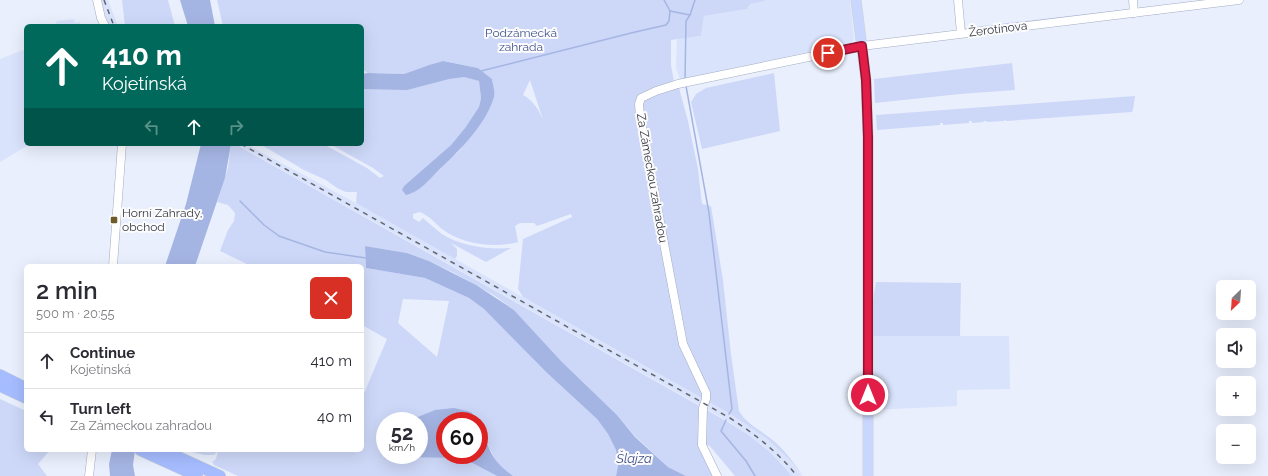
<!DOCTYPE html>
<meta charset="utf-8">
<style>
:root{--surface:#fff;--page:#f2f2f3;--text:#2b2b33;--muted:#7c7c81;--line:#e1e1e2}
body{margin:0;font-family:Raleway,sans-serif;background:var(--page);color:var(--text);height:100vh;display:flex;flex-direction:column;font-size:15px;white-space:nowrap}
*{box-sizing:border-box;margin:0}
p{font-size:13px;color:var(--muted)}
.icon{flex:none;width:22px;height:22px;fill:none;stroke:currentColor;stroke-width:2;stroke-linecap:round;stroke-linejoin:round}
.map{position:relative;flex:1;overflow:hidden}
.side{position:absolute;left:24px;top:264px;width:340px;height:188px;display:flex;flex-direction:column;background:var(--surface);border-radius:6px;box-shadow:0 4px 16px #0002}
.side>*{flex:none}
.banner{position:absolute;left:24px;top:24px;width:340px;height:122px;border-radius:6px;box-shadow:0 4px 16px #0002;background:#00695c;color:#fff;overflow:hidden}
.needle{width:26px;rotate:205deg}
.fabs{position:absolute;left:1216px;top:280px;display:grid;gap:8px}
.fabs a{display:grid;place-items:center;width:40px;height:40px;border-radius:6px;background:var(--surface);box-shadow:0 4px 16px #0002;font-size:20px}
.speed{position:absolute;left:376px;top:412px;display:flex;gap:8px;font-size:20px;font-weight:700;text-align:center}
.speed>*{display:grid;place-content:center;width:52px;height:52px;border-radius:50%;background:var(--surface);box-shadow:0 4px 16px #0002;line-height:1}
.speed small{font-size:10px;font-weight:400}
.speed .limit{border:6px solid #d22;background:#fff;color:#111}
.pin{position:absolute;display:grid;place-items:center;width:34px;height:34px;color:#fff;margin:-17px;border:2px solid #fff;border-radius:50%;box-shadow:0 1px 4px #0007}
.me{position:absolute;width:44px;margin:-22px;rotate:0deg;stroke-linejoin:round;filter:drop-shadow(0 0 3px #0008)}
.turn{display:flex;align-items:center;gap:14px;height:84px;padding:0 12px;font-size:18px}
.turn .icon{width:52px;height:52px;stroke-width:2.5}
.turn b{display:block;font-size:28px;line-height:34px}
.lanes{display:flex;align-items:center;height:38px;padding:0 12px;background:#0003;justify-content:center;gap:20px;direction:ltr}
.lanes .off{opacity:.35}
.round{display:grid;place-items:center;flex:none;width:42px;height:42px;border-radius:6px;background:var(--page)}
.summary{display:flex;align-items:center;justify-content:space-between;height:68px;padding:0 12px}
h1{font-size:24px;font-weight:600;line-height:30px}
ul{padding:0;list-style:none}
li{display:flex;align-items:center;gap:12px;height:56px;padding:0 12px;border-top:1px solid var(--line)}
li div{flex:1}
li b{display:block;font-size:15px}
li em{font-style:normal}
.map>svg:first-child{display:block}
</style>
<div class="map">
<svg width="1268" height="476" viewBox="0 0 1268 476">
<rect width="100%" height="100%" fill="#e9effd"/>
<g fill="#dae3fc">
<path d="M100,0h8l10,26h-9z"/>
<path d="M768,0h82l4,39 -3,4 -171,37 -4,-12 1,-29 24,-3 3,-20 43,-7 2,-5z"/>
<path d="M74,19l1,4 5,-1 1,4h-27l3,-5z"/>
<path d="M26,49v95h4l-30,18v-103z"/>
<path d="M236,144h10l110,59 376,212 34,23 24,22 12,16h-10l-8,-11 -23,-21 -33,-23z"/>
<path d="M873,336h136l1,53 -53,1v16l-84,4z"/>
</g>
<g fill="#cdd8f8" fill-rule="evenodd">
<path d="M122,0h46l7,26h-50z"/>
<path d="M217,0h551l-18,4 -3,5 -43,7 -3,20 -30,4v25l3,17 5,6 9,33 10,48 4,35 9,2 12,74 8,74 8,57c7,13 25,21 36,31 11,10 20,22 28,34l-13,-16 -24,-22 -34,-23 -209,-118 -5,-8 5,-50 49,-22 -1,-3 -34,12 -3,-3h-14l-5,3 3,16c-24,7 -56,2 -76,-13 -4,-3 -7,-7 -11,-10 -3,-3 -7,-5 -11,-7l-7,2v4l6,4 4,-4c6,5 12,11 19,16 18,12 47,16 69,14l-25,14 -35,-19 6,6v7l-2,3 -99,-56 1,-11h-11l-9,-4 -11,-8 -22,-10 -44,-26h63l44,24 13,10 4,-2 -11,-8 -43,-24h32v-55l91,-13 13,1 13,4 2,17 -2,9 -14,21 -14,17 -47,41 7,8 15,-11 35,-34 33,-57 -2,-13 -14,-11 -35,-7 -14,4 -25,9 -36,-1 -6,-4v-43h-139zM530,80l13,40c-5,-11 -9,-19 -20,-25z"/>
<path d="M1130,9l-2,2 -161,19 -3,-2z"/>
<path d="M1012,63l3,27 -55,4 -85,9 -1,-24z"/>
<path d="M774,73l6,58 -78,18 -11,-47 5,-8 10,-6z"/>
<path d="M1135,96l-2,14 -1,2 -125,9 -3,-1v1l-17,1 -1,-1h-2l-1,1 -11,1v-2h-3v2l-26,2v-2h-3v2l-63,5 -1,-15z"/>
<path d="M231,144h8v2l3,2 486,274c25,15 46,31 64,54h-57l-26,-31 -3,2 13,29h-33l-18,-9 -33,-31 -18,-21 -55,-53 -48,-52 -19,-14 -41,-23 -25,-12 -22,-8 -42,-7 1,22 59,10 44,20 15,11 62,63 51,47 11,15 8,16 2,16 -2,10h-103l-15,-11 -10,-20 -5,-18 -12,-15 -60,7 -3,2h-23v34l78,3 34,18h-259l-24,-11 -2,-3 4,-3 2,-8 -4,4h-10l-19,-5h177v-52l25,-59 -25,-14v-59h-111l-31,-15 8,-21 6,-9 1,-8 -7,-8 -11,-3 11,-34zM403,299l46,2 -12,56 -39,-34z"/>
<path d="M876,282l85,1 -1,53h-87v-36z"/>
<path d="M0,399l26,12v39h24l-12,14 9,12h-47z"/>
</g>
<g fill="#a5b5e3">
<path d="M180,0h30l5,26h-27z"/>
<path d="M443,61l35,7 14,11c1,7 4,14 1,21 -9,27 -37,54 -57,73 -8,8 -18,20 -30,22l-4,-5 2,-4 47,-41 14,-17 14,-21 2,-9 -2,-17 -15,-4 -15,2 -42,11 -45,-1v-15l6,-1 36,1 25,-9z"/>
<path d="M201,144h30l-6,34 -30,88h-30l21,-62z"/>
<path d="M365,246l42,7 22,8 47,24 38,25 48,52 55,53 18,22 33,30 18,9h-70l2,-10 -2,-16 -8,-16 -11,-15 -51,-47 -62,-63 -15,-11 -44,-20 -59,-10z"/>
<path d="M454,408l17,4 7,9h-33v34h34v-33c5,7 6,14 8,21 6,17 13,23 26,33h-16l-34,-18 -59,-1 -1,-2h16v-34h-11l27,-11z"/>
<path d="M112,450h23l-2,15 2,11h-25l-1,-12z"/>
</g>
<g fill="none" stroke-linecap="round" stroke-linejoin="round">
<g stroke="#a5b5e3" stroke-width="1.5">
<path d="M664,0l6,11 20,4"/>
<path d="M481,71l150,-38 35,-8 3,-4 1,-10"/>
<path d="M685,80l1,-59 4,-6 5,-15"/>
<path d="M686,86l23,127 23,196 -3,5"/>
<path d="M240,201l24,24 15,11 46,16 41,6"/>
<path d="M726,420l-5,11 25,30 9,15"/>
</g>
<g stroke="#a4acc2" stroke-width="9">
<g id="minor">
<path d="M97,0l4,18 4,8"/>
<path d="M958,0l3,33"/>
<path d="M1133,0l1,13"/>
<path d="M113,266l9,-122"/>
<path d="M89,476l3,-26"/>
<path d="M717,476l-15,-31 1,-37 3,-9v-6l-23,-49 -43,-228 -1,-12 2,-6 15,-7 22,-7 184,-38 377,-46"/>
</g>
</g>
<g stroke="#cfd0d2" stroke-width="11">
<path id="major" d="M856,0l10,80 2,57v339"/>
</g>
<g stroke="#cfd0d2" stroke-width="12">
<g id="highway">
<path d="M0,375l26,13"/>
<path d="M0,386l26,12"/>
<path d="M140,450l57,26"/>
<path d="M163,450l57,26"/>
</g>
</g>
<use href="#minor" stroke="#fff" stroke-width="8"/>
<use href="#major" stroke="#c9d7fe" stroke-width="10"/>
<use href="#highway" stroke="#a5bcfe" stroke-width="11"/>
<g stroke="#626670" stroke-width="1.5" stroke-dasharray="5 5" stroke-linecap="butt">
<path d="M104,0l10,26"/>
<path d="M241,144l489,274c26,17 48,34 67,58"/>
</g>
</g>
<g fill="none" stroke-linecap="round" stroke-linejoin="round">
<g stroke="#92132f" stroke-width="10">
<path id="route" d="M828,53l34,-7 4,34 2,57v258"/>
</g>
<use href="#route" stroke="#e11d48" stroke-width="7"/>
</g>
<rect fill="#6d5b29" stroke="#fcfcfc" stroke-width="1.5" x="110" y="216" width="8" height="8" rx="2"/>
<g text-anchor="middle" stroke-width="4" stroke-linejoin="round" paint-order="stroke">
<g font-size="12" fill="#373a43" stroke="#fcfcfc">
<text transform="translate(998 29) rotate(-7)" y="4">Žerotínova</text>
<text transform="translate(652 178) rotate(80)" y="4">Za Zámeckou zahradou</text>
</g>
<g font-size="12" fill="#42548e" stroke="#fcfcfc">
<text x="521" y="37">Podzámecká<tspan x="521" dy="14">zahrada</tspan></text>
</g>
<g font-size="12" fill="#373a43" stroke="#fcfcfc" text-anchor="start">
<text x="122" y="217">Horní Zahrady,<tspan x="122" dy="14">obchod</tspan></text>
</g>
<g font-size="13" font-style="italic" fill="#3f518b" stroke="#fcfcfc">
<text x="634" y="463">Šlajza</text>
</g>
</g>
</svg>
<div class="fabs">
<a><svg class="needle" viewBox="-14 -14 28 28"><path d="M0-13l5 13h-10z" fill="#e53935"/><path d="M0 13l5-13h-10z" fill="#7c7c81"/></svg></a>
<a><svg class="icon" aria-label="sound" viewBox="0 0 24 24"><path d="M4 9h4l5-4v14l-5-4H4zM17 9q2 3 0 6"/></svg></a>
<a>+</a>
<a>−</a>
</div>
<div class="speed"><div>52<small>km/h</small></div><div class="limit">60</div></div>
<div class="pin" style="left:828px;top:53px;background:#d93025"><svg class="icon" aria-label="arrive" viewBox="0 0 24 24"><path d="M6 21V4h12l-3 4 3 4H6"/></svg></div>
<svg class="me" style="left:868px;top:395px" viewBox="-20 -20 40 40"><circle r="17" fill="#e11d48" stroke="#fff" stroke-width="3"/><path d="M0-11L8 9 0 5-8 9z" fill="#fff"/></svg>
<div class="banner">
<div class="turn"><svg class="icon" aria-label="ahead" viewBox="0 0 24 24"><path d="M12 20V5M6 11l6-6 6 6"/></svg><div><b>410 m</b>Kojetínská</div></div>
<div class="lanes"><svg class="icon off" aria-label="left" viewBox="0 0 24 24"><path d="M17 20v-9H6M10 6l-5 5 5 5"/></svg><svg class="icon" aria-label="ahead" viewBox="0 0 24 24"><path d="M12 20V5M6 11l6-6 6 6"/></svg><svg class="icon off" aria-label="right" viewBox="0 0 24 24"><path d="M7 20v-9h11M14 6l5 5-5 5"/></svg></div>
</div>
<section class="side">
<div class="summary"><div><h1>2 min</h1><p>500 m · 20:55</p></div><a class="round" style="background:#d93025;color:#fff"><svg class="icon" aria-label="close" viewBox="0 0 24 24"><path d="M6 6l12 12M18 6L6 18"/></svg></a></div>
<ul>
<li><svg class="icon" aria-label="ahead" viewBox="0 0 24 24"><path d="M12 20V5M6 11l6-6 6 6"/></svg><div><b>Continue</b><p>Kojetínská</p></div><em>410 m</em></li>
<li><svg class="icon" aria-label="left" viewBox="0 0 24 24"><path d="M17 20v-9H6M10 6l-5 5 5 5"/></svg><div><b>Turn left</b><p>Za Zámeckou zahradou</p></div><em>40 m</em></li>
</ul>
</section>
</div>
